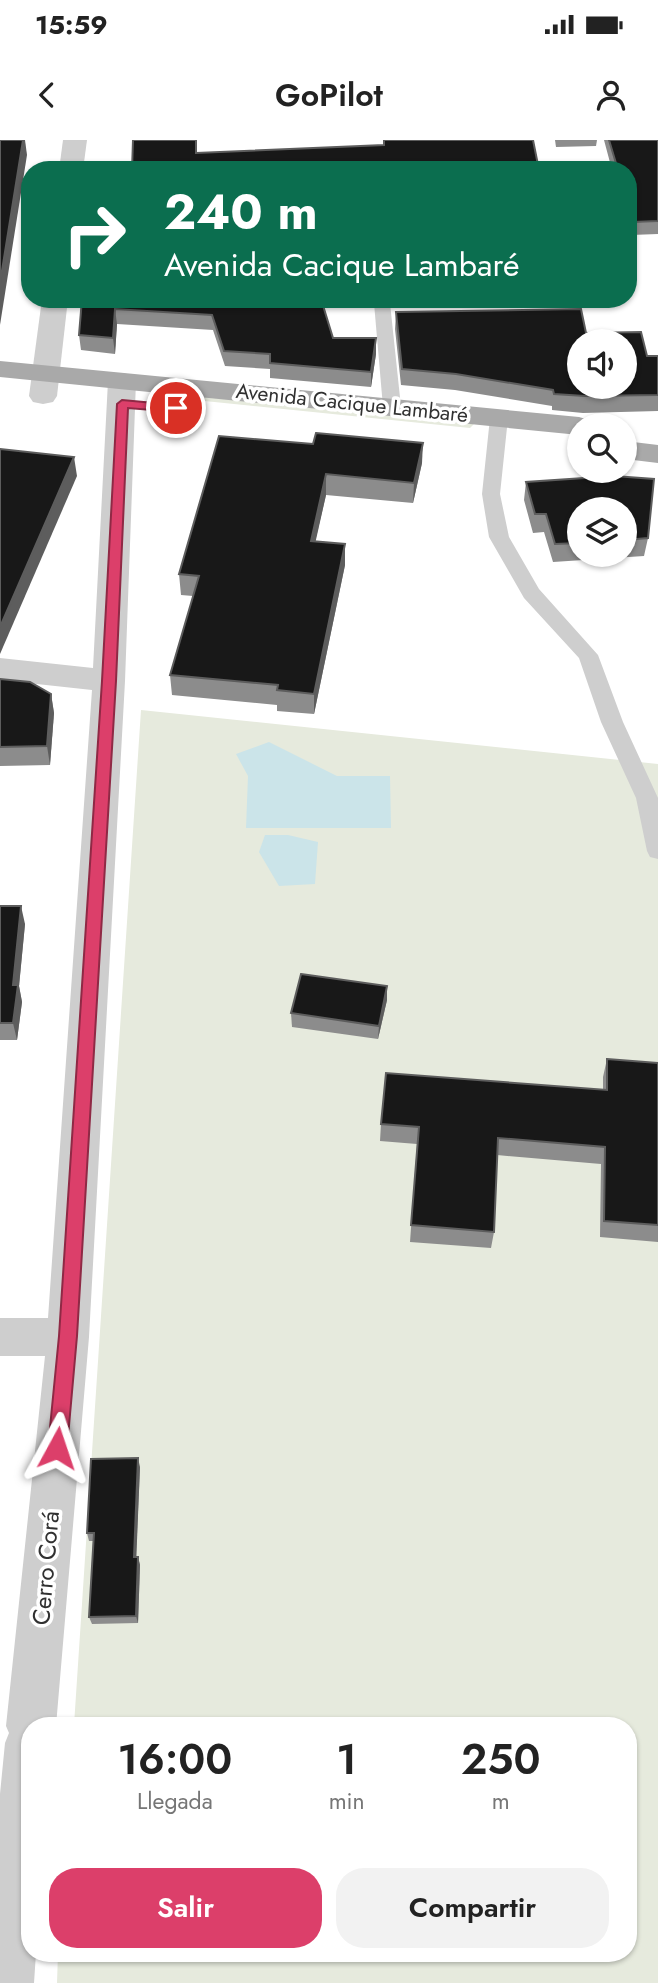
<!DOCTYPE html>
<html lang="es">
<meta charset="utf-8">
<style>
:root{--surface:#fff;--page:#f2f2f2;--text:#222;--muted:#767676;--accent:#dc3f6a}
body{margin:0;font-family:Jost,sans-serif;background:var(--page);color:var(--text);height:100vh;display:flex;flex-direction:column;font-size:26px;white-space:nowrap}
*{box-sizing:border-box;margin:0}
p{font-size:23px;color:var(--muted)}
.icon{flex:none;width:38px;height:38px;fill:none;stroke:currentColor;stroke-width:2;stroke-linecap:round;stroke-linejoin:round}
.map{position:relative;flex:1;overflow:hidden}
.side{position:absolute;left:21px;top:1577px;width:616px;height:245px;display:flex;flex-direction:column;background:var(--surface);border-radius:28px;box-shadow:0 2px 5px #0004}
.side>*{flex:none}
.hud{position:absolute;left:21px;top:21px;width:616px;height:147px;border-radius:28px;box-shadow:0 2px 5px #0004;background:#0b6e4f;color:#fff;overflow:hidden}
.tools{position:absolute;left:567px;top:189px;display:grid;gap:14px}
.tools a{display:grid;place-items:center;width:70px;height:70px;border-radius:50%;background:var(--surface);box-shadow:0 2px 5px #0004;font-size:35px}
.pin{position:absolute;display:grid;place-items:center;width:60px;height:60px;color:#fff;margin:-30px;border:4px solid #fff;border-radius:50%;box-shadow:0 2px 7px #0007}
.me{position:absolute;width:77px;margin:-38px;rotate:5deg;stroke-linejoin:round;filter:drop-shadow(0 0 5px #0008)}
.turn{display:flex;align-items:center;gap:24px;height:147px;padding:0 28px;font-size:32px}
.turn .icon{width:91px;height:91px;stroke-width:2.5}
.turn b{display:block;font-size:49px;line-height:60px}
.eta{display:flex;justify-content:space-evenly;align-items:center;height:119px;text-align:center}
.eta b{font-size:42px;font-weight:600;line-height:49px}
.primary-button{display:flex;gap:14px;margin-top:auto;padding:14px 28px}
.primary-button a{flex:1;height:80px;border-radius:28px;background:var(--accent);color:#fff;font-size:28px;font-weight:600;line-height:80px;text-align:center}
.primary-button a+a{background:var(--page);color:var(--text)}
.status{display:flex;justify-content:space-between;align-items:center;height:49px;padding:0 35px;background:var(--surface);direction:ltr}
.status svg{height:19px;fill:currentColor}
header{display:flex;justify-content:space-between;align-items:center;height:91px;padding:0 28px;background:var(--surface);font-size:32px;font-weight:600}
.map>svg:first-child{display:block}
</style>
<div class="status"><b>15:59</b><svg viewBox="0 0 49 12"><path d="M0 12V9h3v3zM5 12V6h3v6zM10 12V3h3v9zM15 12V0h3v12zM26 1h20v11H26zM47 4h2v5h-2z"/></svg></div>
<header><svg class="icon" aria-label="back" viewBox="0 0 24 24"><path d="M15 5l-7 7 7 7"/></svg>GoPilot<svg class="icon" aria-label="person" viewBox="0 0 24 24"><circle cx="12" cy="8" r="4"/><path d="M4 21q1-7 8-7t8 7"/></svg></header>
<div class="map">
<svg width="658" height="1843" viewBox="0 0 658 1843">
<rect width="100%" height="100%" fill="#fff"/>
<g fill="#e6eadd">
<path d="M185,255l289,29 -4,4 -285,-29z"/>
<path d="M141,570l517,54v1219h-601l1,-30h570v-227l-554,-1z"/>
</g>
<g fill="#cbe4e9">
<path d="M269,602l68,34h53l1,52h-145l2,-52 -12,-22z"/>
<path d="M265,695h23l30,7 -3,42 -36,2 -20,-34z"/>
</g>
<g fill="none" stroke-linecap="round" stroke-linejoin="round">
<g fill="#cecece" fill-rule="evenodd">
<path d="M376,159h12l2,4 11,104 -9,5 -9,-5 -9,-104z"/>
<path d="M499,273l9,5 -8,76 9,43 30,52 59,66 25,67 35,76v61l-8,-2 -3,-6 -11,-53 -35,-76 -22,-64 -55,-60 -35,-61 -7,-43 8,-76z"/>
</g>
<g fill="#cecece" fill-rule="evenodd">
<path d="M63,0h24l-4,30h-24z"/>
<path d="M42,159h26l-11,97 -4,6 -10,2 -10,-2 -4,-6z"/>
<path d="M122,233l10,2 4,6 -11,300 -36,656 -33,389h-26v227h6l-2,30h-34v-189l5,-51 4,-10 -3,-7 39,-370h-45v-38h48l44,-628 -92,-10v-22l93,10 15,-287 4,-6z"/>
</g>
<g fill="#a9a9a9" fill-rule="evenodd">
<path d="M0,221l579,56 10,3 4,5h-14v10l-579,-58z"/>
<path d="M625,301l33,4v18l-33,-4z"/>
</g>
</g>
<g fill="#8c8c8c" fill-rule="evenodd">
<path d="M555,0h42l-1,6 -40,1z"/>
<path d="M604,0h54v94l-27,1 -3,-9v-56h-16z"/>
<path d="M82,159h239l12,39 43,16 -5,33 -101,-9v-9l-45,-3 -12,-36 -96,-6 -2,30 -34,-4 -2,-15z"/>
<path d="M396,172l251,44h11v55l-75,2 -31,-3v-4l-97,-16 -54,-5 -6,-56z"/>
<path d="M313,304l109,19 -9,40 -87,-8 -11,47 30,2v21l-31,149 -37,-3v-6l-105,-10 -2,-20 23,-79 -12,-1 -2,-21z"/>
<path d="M614,336l40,3 -6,59 -4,18 -91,6 -9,-30 -11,1 -9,-33 2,-18zM579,369h46v46h-46z"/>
<path d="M0,539l51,15 3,19 -4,52 -50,1z"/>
<path d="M0,766l25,18 -6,62 3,16 -5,38h-17z"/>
<path d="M387,846v14l-9,39 -86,-12 -1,-14z"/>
<path d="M607,919l51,4v179l-58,-5 1,-73 -104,-9 -3,77 -3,16 -81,-6 7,-98 -37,-3 1,-17 222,-34v-13z"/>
<path d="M140,1327l-4,90h2l2,8 -2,58 -46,1 -3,-7 4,-76h-4l-2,-8z"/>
</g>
<g fill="#5d5d5d">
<path d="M23,0h2l2,15 -27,170v-42z"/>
<path d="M115,169l2,15 -2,30 -2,-16z"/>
<path d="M376,198v16l-5,33v-15z"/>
<path d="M423,303l-1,20 -9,40 1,-20z"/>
<path d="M74,317l3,19 -77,178v-27z"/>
<path d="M326,334v21l-15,67v-21z"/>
<path d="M345,404v21l-31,149v-20z"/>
<path d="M51,554l3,19 -4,52 -3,-19z"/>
<path d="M21,766l4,18 -6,62 3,16 -5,38 -4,-17v-38z"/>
<path d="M387,846v14l-9,39 1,-13z"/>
<path d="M138,1318l2,9 -4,98 -2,-8z"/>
<path d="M138,1417l2,8 -2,58 -2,-7z"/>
</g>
<g fill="#181818" stroke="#5d5d5d" stroke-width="2" fill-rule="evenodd">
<path d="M0,0h23l-23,143z"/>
<path d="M133,0h63v13l188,-8v-5h149l6,30h-407z"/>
<path d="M609,0h49v81l-25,1 -5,-16v-36h-10z"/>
<path d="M82,159h239l12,39h43l-5,34 -101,-9v-9l-46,-3 -12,-36 -97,-6 -2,29 -34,-3z"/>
<path d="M581,169l5,24 55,-1 6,24h11v39l-73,1 -31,-2 -1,-4 -97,-16 -54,-5 -6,-57zM579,201h46v46h-46z"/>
<path d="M316,293l107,10 -9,40 -88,-9 -15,67 34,3 -31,150 -37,-4 1,-5 -108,-10 29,-99 -20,-2 40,-138 94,8z"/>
<path d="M0,309l74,8 -74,170z"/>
<path d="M614,336l40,3 -6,59 -23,2v-31h-46v34l-24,1 -9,-30h-11l-9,-32z"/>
<path d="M0,539l30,3 21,12 -4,52 -47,1z"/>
<path d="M0,766h21l-8,79h5l-5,38h-13z"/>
<path d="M301,834l86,12 -8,40 -88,-13z"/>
<path d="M607,919l51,4v162l-54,-4 1,-74 -107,-9 -4,94 -83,-7 8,-98 -38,-3 5,-51 221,17z"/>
<path d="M138,1318l-4,99h4l-2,59 -47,1 5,-84h-7l4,-74z"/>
</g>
<path fill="#dc3f6a" stroke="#8f2945" stroke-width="2" d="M122,260l54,5 6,3 -6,4 -48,-4 -12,273 -39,655 -10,112 -3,6 -7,2 -6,-2 -3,-6 11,-112 43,-655 15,-277z"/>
<g text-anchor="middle" stroke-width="7" stroke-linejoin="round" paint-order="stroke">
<g font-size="21" fill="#313131" stroke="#fff">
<text transform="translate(352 263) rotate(6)" y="7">Avenida Cacique Lambaré</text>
</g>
<g font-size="24" fill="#313131" stroke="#fff">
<text transform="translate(46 1428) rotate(-85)" y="8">Cerro Corá</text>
</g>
</g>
</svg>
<div class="tools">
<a><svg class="icon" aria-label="sound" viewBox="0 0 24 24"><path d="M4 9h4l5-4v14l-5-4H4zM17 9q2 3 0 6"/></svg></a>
<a><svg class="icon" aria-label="search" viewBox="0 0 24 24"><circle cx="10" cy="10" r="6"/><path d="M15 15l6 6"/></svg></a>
<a><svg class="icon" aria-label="layers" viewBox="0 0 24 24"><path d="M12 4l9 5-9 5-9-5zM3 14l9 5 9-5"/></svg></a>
</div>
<div class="pin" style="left:176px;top:268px;background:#d93025"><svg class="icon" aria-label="arrive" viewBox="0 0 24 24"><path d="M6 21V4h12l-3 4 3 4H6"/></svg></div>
<svg class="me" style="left:57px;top:1308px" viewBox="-20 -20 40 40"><path d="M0-17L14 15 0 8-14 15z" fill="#dc3f6a" stroke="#fff" stroke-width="4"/></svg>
<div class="hud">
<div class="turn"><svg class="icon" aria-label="right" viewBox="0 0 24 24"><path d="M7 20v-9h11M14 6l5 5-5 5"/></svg><div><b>240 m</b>Avenida Cacique Lambaré</div></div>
</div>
<section class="side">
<div class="eta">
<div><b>16:00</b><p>Llegada</p></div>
<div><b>1</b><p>min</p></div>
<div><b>250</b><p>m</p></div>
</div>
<div class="primary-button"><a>Salir</a><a>Compartir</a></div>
</section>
</div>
